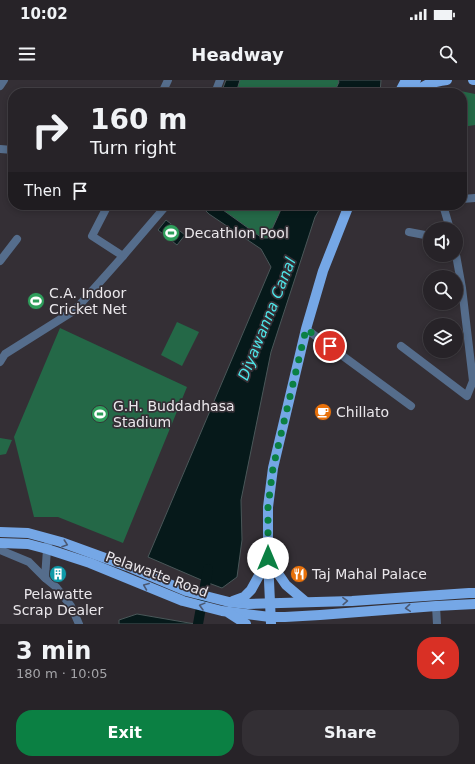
<!DOCTYPE html>
<meta charset="utf-8">
<style>
:root{--surface:#272328;--page:#332f34;--text:#f1f3f6;--muted:#a4a4a8;--line:#434045;--accent:#0b8043}
body{margin:0;font-family:"DejaVu Sans",sans-serif;background:var(--page);color:var(--text);height:100vh;display:flex;flex-direction:column;font-size:15px;white-space:nowrap}
*{box-sizing:border-box;margin:0}
p{font-size:13px;color:var(--muted)}
.icon{flex:none;width:22px;height:22px;fill:none;stroke:currentColor;stroke-width:2;stroke-linecap:round;stroke-linejoin:round}
.map{position:relative;height:544px;overflow:hidden}
.details{display:flex;flex-direction:column;background:var(--surface);flex:1}
.details>*{flex:none}
.banner{position:absolute;left:8px;top:8px;width:459px;height:122px;border-radius:16px;box-shadow:0 2px 6px #0003,0 0 0 1px var(--line);background:#272328;color:var(--text);overflow:hidden}
.tools{position:absolute;left:423px;top:142px;display:grid;gap:8px}
.tools a{display:grid;place-items:center;width:40px;height:40px;border-radius:50%;background:var(--surface);box-shadow:0 2px 6px #0003,0 0 0 1px var(--line);font-size:20px}
.pin{position:absolute;display:grid;place-items:center;width:34px;height:34px;color:#fff;margin:-17px;border:2px solid #fff;border-radius:50%;box-shadow:0 1px 4px #0007}
.me{position:absolute;width:44px;margin:-22px;rotate:0deg;stroke-linejoin:round;filter:drop-shadow(0 0 3px #0008)}
.turn{display:flex;align-items:center;gap:14px;height:84px;padding:0 16px;font-size:18px}
.turn .icon{width:52px;height:52px;stroke-width:2.5}
.turn b{display:block;font-size:28px;line-height:34px}
.then{display:flex;align-items:center;height:38px;padding:0 16px;background:#0003;gap:8px;font-size:15px}
.round{display:grid;place-items:center;flex:none;width:42px;height:42px;border-radius:16px;background:var(--page)}
.summary{display:flex;align-items:center;justify-content:space-between;height:68px;padding:0 16px}
h1{font-size:24px;font-weight:800;line-height:30px}
.primary-button{display:flex;gap:8px;margin-top:auto;padding:8px 16px}
.primary-button a{flex:1;height:46px;border-radius:16px;background:var(--accent);color:#fff;font-size:16px;font-weight:800;line-height:46px;text-align:center}
.primary-button a+a{background:var(--page);color:var(--text)}
.status{display:flex;justify-content:space-between;align-items:center;height:28px;padding:0 20px;background:var(--surface);direction:ltr}
.status svg{height:11px;fill:currentColor}
header{display:flex;justify-content:space-between;align-items:center;height:52px;padding:0 16px;background:var(--surface);font-size:18px;font-weight:800}
.map>svg:first-child{display:block}
</style>
<div class="status"><b>10:02</b><svg viewBox="0 0 49 12"><path d="M0 12V9h3v3zM5 12V6h3v6zM10 12V3h3v9zM15 12V0h3v12zM26 1h20v11H26zM47 4h2v5h-2z"/></svg></div>
<header><svg class="icon" aria-label="menu" viewBox="0 0 24 24"><path d="M4 6h16M4 12h16M4 18h16"/></svg>Headway<svg class="icon" aria-label="search" viewBox="0 0 24 24"><circle cx="10" cy="10" r="6"/><path d="M15 15l6 6"/></svg></header>
<div class="map">
<svg width="475" height="544" viewBox="0 0 475 544">
<rect width="100%" height="100%" fill="#342f35"/>
<g fill="#246847">
<path d="M240,0h98l1,2 -5,11h-98z"/>
<path d="M446,8l29,6v31l-13,2v-34h-36z"/>
<path d="M216,125h67l-15,33h-6z"/>
<path d="M177,242l22,10 -17,34 -21,-11z"/>
<path d="M60,248l127,59 -64,156 -65,-26h-24l-20,-80z"/>
<path d="M0,358l12,2 -6,14 -6,1z"/>
</g>
<g fill="#06191a" stroke="#4a5759">
<path d="M226,0h14l-4,13h-15z"/>
<path d="M338,0h43l-1,13h-46l5,-11z"/>
<path d="M200,125h16l46,33h6l15,-33h39l-7,12 -44,135 -30,148 1,40 -5,37 -15,11 -16,-6 -58,-25 123,-290 -10,-18 -52,-35z"/>
<path d="M166,140l19,15 -8,10 -19,-15z"/>
<path d="M137,534l58,10h-76v-4z"/>
</g>
<g fill="none" stroke-linecap="round" stroke-linejoin="round">
<path stroke="#06191a" stroke-width="10" d="M198,544l10,-55"/>
<g stroke="#556d8c" stroke-width="8">
<path d="M0,6l4,-6"/>
<path d="M162,13l6,-13"/>
<path d="M215,13l5,-13"/>
<path d="M0,69l13,1"/>
<path d="M462,119l13,-1"/>
<path d="M108,125l-16,31 31,20"/>
<path d="M443,125l7,24"/>
<path d="M409,152l21,4"/>
<path d="M456,175l6,33 11,93"/>
<path d="M0,181l17,-22"/>
<path d="M306,249l105,77"/>
<path d="M401,266l66,50 6,-15h2"/>
<path d="M0,282l5,-8 70,-44 48,-54 42,-49 1,-2"/>
<path d="M48,464l-1,5 -2,29 11,9 15,19 8,18"/>
<path d="M0,470l29,12 16,16"/>
<path d="M436,526l1,18"/>
</g>
<g stroke="#75a7e6" stroke-width="10">
<path d="M473,0h2"/>
<path d="M399,13l7,-13"/>
<path d="M408,13l8,-13"/>
<path d="M414,13c10,-9 19,-11 33,-13"/>
<path d="M0,452l28,1 33,9 66,24 59,25 43,11 19,2 104,-3 117,-8h6"/>
<path d="M0,463l28,1 19,5 43,14 93,38 39,10 48,6h15l35,-2 116,-9 39,-2"/>
<path d="M268,479l18,26 20,17"/>
<path d="M233,521l11,-4 7,-7 17,-31"/>
<path d="M229,533l17,11"/>
<path d="M271,544l-3,-65v-52l5,-39 33,-139 17,-58 26,-66"/>
</g>
</g>
<defs><path id="oneway-chevron" d="M-2-3.5L2.5 0L-2 3.5" fill="none" stroke-width="1.6" stroke-linecap="round" stroke-linejoin="round"/></defs>
<g stroke="#4b5973">
<use href="#oneway-chevron" transform="translate(65 464) rotate(19)"/>
<use href="#oneway-chevron" transform="translate(146 506) rotate(-158)"/>
<use href="#oneway-chevron" transform="translate(345 521) rotate(-2)"/>
<use href="#oneway-chevron" transform="translate(202 526) rotate(-165)"/>
<use href="#oneway-chevron" transform="translate(408 528) rotate(175)"/>
</g>
<g fill="none" stroke-linecap="round" stroke-linejoin="round">
<path stroke="#0b8043" stroke-width="7" stroke-dasharray="0 12.6" d="M268,478v-51l5,-39 33,-139 24,17"/>
</g>
<defs>
<g id="stadium-disc" transform="scale(0.9)"><circle r="9.5" fill="#2e9e5b" stroke="#342f35"/><path d="M0-5a6.5 5 0 1 0 0 10a6.5 5 0 1 0 0-10ZM-3.5-1.8h7v3.6h-7Z" fill="#fff"/></g>
<g id="cafe-disc" transform="scale(0.9)"><circle r="9.5" fill="#e8710a" stroke="#342f35"/><path d="M-5.5-4.5H6V0H3Q3 3.5 0 3.5H-2.5Q-5.5 3.5-5.5 0ZM3-3.2v2h1.7v-2ZM-6 4.5H4V6H-6Z" fill="#fff"/></g>
<g id="building-disc" transform="scale(0.9)"><circle r="9.5" fill="#0f9aa8" stroke="#342f35"/><path d="M-4-6H4V6H1V3H-1V6H-4ZM-2.5-4.3h1.7v1.8h-1.7ZM.8-4.3h1.7v1.8H.8ZM-2.5-1h1.7V.8h-1.7ZM.8-1h1.7V.8H.8Z" fill="#fff"/></g>
<g id="restaurant-disc" transform="scale(0.9)"><circle r="9.5" fill="#e8710a" stroke="#342f35"/><path d="M-5-6h1v4h1v-4h1v4h1v-4h1v5L-1.5 .5V6h-2V.5L-5-1ZM5-6V6H3V1.5H1.5Q1.5-4 5-6Z" fill="#fff"/></g>
</defs>
<g fill-rule="evenodd">
<use href="#stadium-disc" x="171" y="153"/>
<use href="#stadium-disc" x="36" y="221"/>
<use href="#cafe-disc" x="323" y="332"/>
<use href="#stadium-disc" x="100" y="334"/>
<use href="#building-disc" x="58" y="494"/>
<use href="#restaurant-disc" x="299" y="494"/>
</g>
<g text-anchor="middle" stroke-width="3.5" stroke-linejoin="round" paint-order="stroke">
<g font-size="14" fill="#eae7eb" stroke="#342f35" text-anchor="start">
<text x="184" y="158">Decathlon Pool</text>
<text x="49" y="218">C.A. Indoor<tspan x="49" dy="16">Cricket Net</tspan></text>
<text x="113" y="331">G.H. Buddadhasa<tspan x="113" dy="16">Stadium</tspan></text>
<text x="336" y="337">Chillato</text>
<text x="312" y="499">Taj Mahal Palace</text>
<text x="58" y="519" text-anchor="middle">Pelawatte<tspan x="58" dy="16">Scrap Dealer</tspan></text>
</g>
<g font-size="14" fill="#eae7eb" stroke="#342f35">
<text transform="translate(157 494) rotate(20)" y="5">Pelawatte Road</text>
</g>
<g font-size="15" font-style="italic" fill="#4ee5e8" stroke="#342f35">
<text transform="translate(267 239) rotate(-68)" y="5">Diyawanna Canal</text>
</g>
</g>
</svg>
<div class="tools">
<a><svg class="icon" aria-label="sound" viewBox="0 0 24 24"><path d="M4 9h4l5-4v14l-5-4H4zM17 9q2 3 0 6"/></svg></a>
<a><svg class="icon" aria-label="search" viewBox="0 0 24 24"><circle cx="10" cy="10" r="6"/><path d="M15 15l6 6"/></svg></a>
<a><svg class="icon" aria-label="layers" viewBox="0 0 24 24"><path d="M12 4l9 5-9 5-9-5zM3 14l9 5 9-5"/></svg></a>
</div>
<div class="pin" style="left:330px;top:266px;background:#d93025"><svg class="icon" aria-label="arrive" viewBox="0 0 24 24"><path d="M6 21V4h12l-3 4 3 4H6"/></svg></div>
<svg class="me" style="left:268px;top:478px" viewBox="-20 -20 40 40"><circle r="19" fill="#fff"/><path d="M0-13L10 11 0 6-10 11z" fill="#0b8043"/></svg>
<div class="banner">
<div class="turn"><svg class="icon" aria-label="right" viewBox="0 0 24 24"><path d="M7 20v-9h11M14 6l5 5-5 5"/></svg><div><b>160 m</b>Turn right</div></div>
<div class="then">Then<svg class="icon" aria-label="arrive" viewBox="0 0 24 24"><path d="M6 21V4h12l-3 4 3 4H6"/></svg></div>
</div>
</div>
<section class="details">
<div class="summary"><div><h1>3 min</h1><p>180 m · 10:05</p></div><a class="round" style="background:#d93025;color:#fff"><svg class="icon" aria-label="close" viewBox="0 0 24 24"><path d="M6 6l12 12M18 6L6 18"/></svg></a></div>
<div class="primary-button"><a>Exit</a><a>Share</a></div>
</section>
